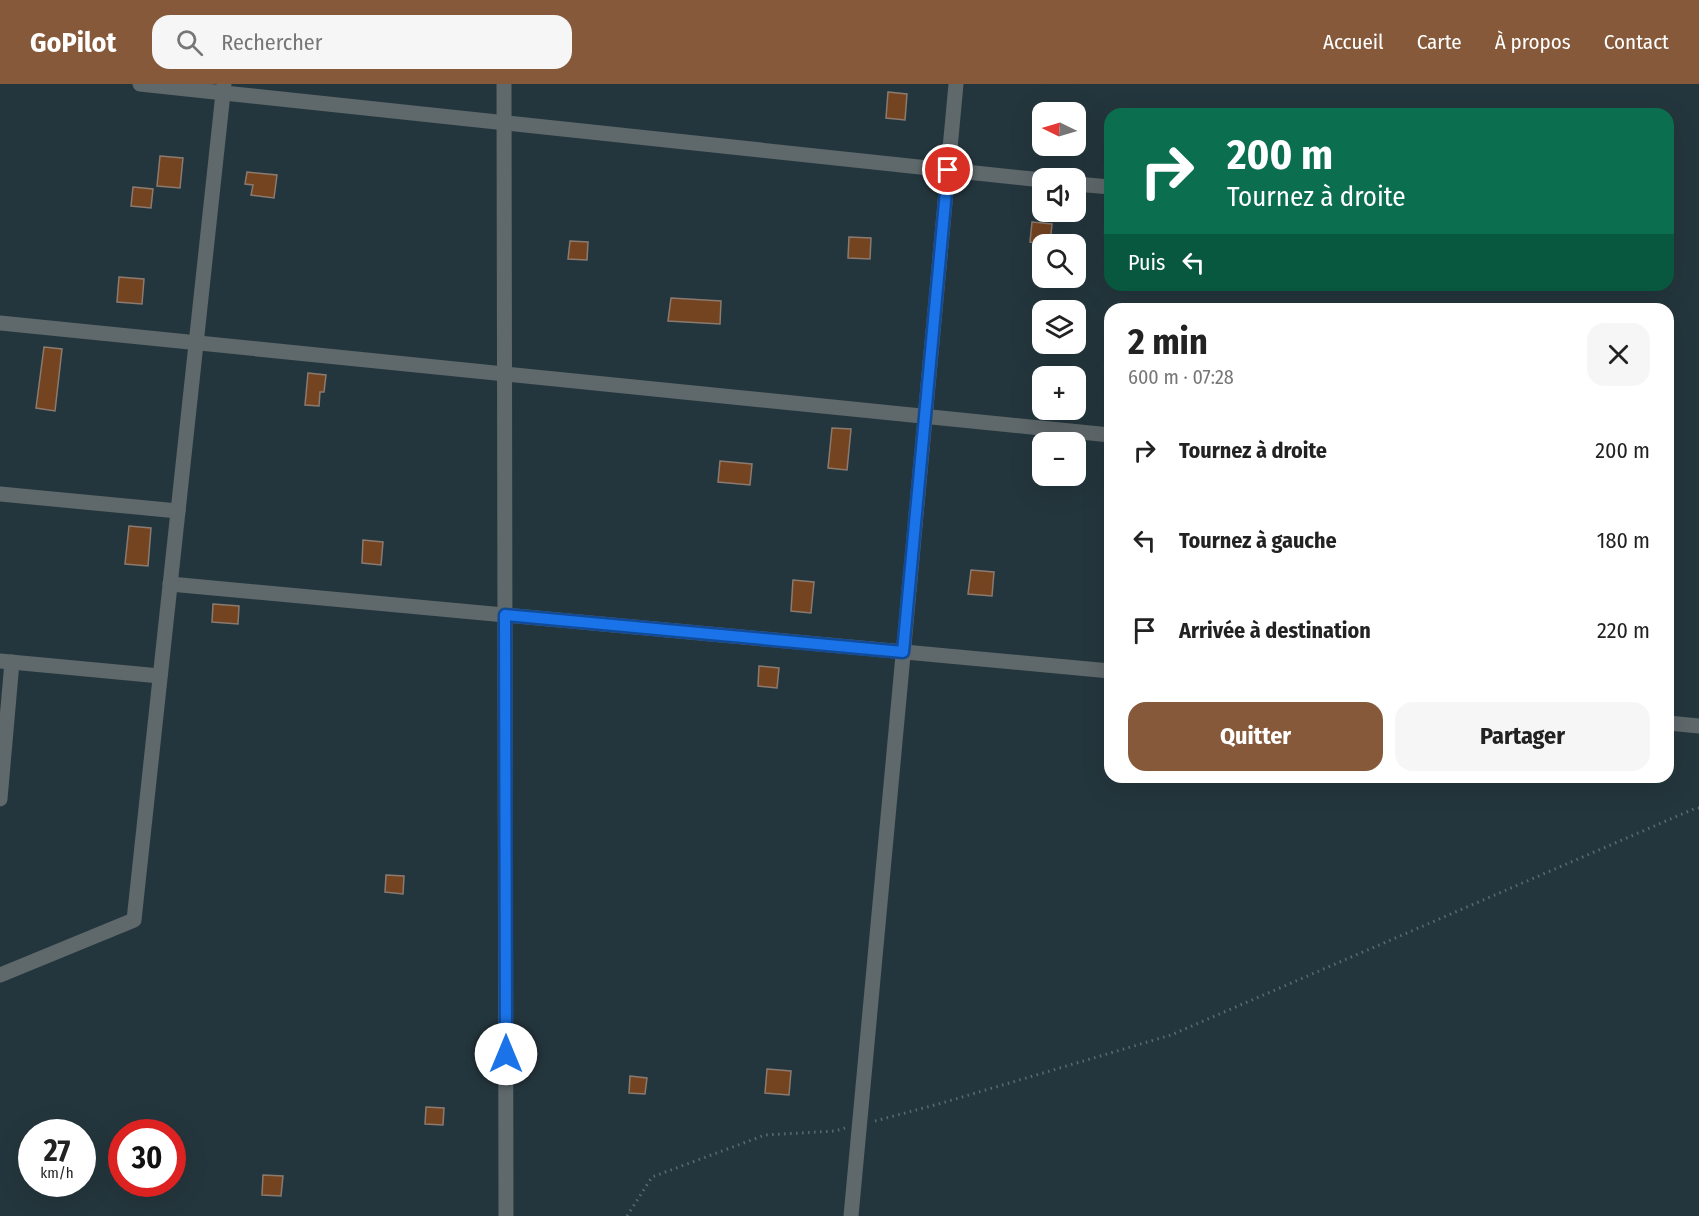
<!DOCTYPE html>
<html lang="fr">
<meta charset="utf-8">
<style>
:root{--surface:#fff;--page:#f6f6f6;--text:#222;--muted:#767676;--accent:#85593a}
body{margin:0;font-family:"Fira Sans Condensed",sans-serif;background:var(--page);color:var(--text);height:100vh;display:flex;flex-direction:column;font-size:22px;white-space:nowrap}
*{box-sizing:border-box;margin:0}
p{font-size:20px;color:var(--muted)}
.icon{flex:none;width:33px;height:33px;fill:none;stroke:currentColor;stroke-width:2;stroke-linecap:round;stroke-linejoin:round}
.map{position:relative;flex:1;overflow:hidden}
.sheet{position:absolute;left:1104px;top:219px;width:570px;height:480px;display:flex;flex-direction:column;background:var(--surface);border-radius:18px;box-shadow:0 6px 24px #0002}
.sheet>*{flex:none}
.guide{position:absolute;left:1104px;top:24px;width:570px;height:183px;border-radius:18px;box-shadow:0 6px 24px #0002;background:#0b6e4f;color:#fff;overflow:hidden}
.needle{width:39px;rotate:275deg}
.fabs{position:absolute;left:1032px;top:18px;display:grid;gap:12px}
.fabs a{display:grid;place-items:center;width:54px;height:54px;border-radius:12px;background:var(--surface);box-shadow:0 6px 24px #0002;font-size:30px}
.speed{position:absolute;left:18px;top:1035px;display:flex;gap:12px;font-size:30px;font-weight:700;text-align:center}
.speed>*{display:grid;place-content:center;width:78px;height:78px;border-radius:50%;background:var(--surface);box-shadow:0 6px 24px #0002;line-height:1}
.speed small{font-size:15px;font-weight:400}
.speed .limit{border:9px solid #d22;background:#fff;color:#111}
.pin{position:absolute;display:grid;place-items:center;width:51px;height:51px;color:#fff;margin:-26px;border:3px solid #fff;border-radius:50%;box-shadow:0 2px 6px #0007}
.me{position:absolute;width:66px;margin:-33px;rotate:0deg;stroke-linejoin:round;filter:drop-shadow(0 0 4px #0008)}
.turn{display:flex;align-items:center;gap:21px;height:126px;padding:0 24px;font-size:27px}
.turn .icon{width:78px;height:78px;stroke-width:2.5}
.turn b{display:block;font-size:42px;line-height:51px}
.then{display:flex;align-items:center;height:57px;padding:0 24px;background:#0003;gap:12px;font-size:22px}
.round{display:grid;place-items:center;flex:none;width:63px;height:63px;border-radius:18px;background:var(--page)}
.overview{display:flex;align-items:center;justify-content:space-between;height:102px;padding:0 24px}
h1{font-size:36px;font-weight:700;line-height:45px}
.action{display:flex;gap:12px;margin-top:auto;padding:12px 24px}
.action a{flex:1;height:69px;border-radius:18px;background:var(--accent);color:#fff;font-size:24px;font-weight:700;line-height:69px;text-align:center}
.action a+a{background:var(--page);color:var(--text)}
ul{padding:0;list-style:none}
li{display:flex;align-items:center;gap:18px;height:90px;padding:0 24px}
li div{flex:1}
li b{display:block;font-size:22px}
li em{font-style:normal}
header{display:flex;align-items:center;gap:36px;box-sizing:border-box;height:84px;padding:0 30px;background:var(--accent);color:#fff}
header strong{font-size:28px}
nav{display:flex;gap:33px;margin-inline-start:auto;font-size:21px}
.search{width:420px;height:54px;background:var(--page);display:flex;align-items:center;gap:15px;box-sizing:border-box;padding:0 21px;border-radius:18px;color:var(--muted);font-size:22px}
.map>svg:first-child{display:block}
</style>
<header>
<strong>GoPilot</strong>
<div class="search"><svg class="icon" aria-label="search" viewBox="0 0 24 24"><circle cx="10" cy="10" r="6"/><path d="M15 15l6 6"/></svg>Rechercher</div>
<nav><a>Accueil</a><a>Carte</a><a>À propos</a><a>Contact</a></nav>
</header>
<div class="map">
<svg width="1699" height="1132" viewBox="0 0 1699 1132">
<rect width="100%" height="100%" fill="#24363d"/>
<g fill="#744421" stroke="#8b7a70" stroke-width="1.5">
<path d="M888,8l19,2 -2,26 -19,-2z"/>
<path d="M160,72l23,2 -3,30 -23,-2z"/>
<path d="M247,88l30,3 -3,23 -23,-3 2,-10 -8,-1z"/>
<path d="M133,103l20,2 -2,19 -20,-2z"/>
<path d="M1032,138l20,2 -2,20 -20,-2z"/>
<path d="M849,153l22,1 -1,21 -22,-1z"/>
<path d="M570,157l18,1 -1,18 -19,-1z"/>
<path d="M119,193l25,2 -2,25 -25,-2z"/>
<path d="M671,214l50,3 -1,23 -52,-3z"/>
<path d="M44,263l18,2 -7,62 -19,-3z"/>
<path d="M308,289l18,2 -2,17h-4l-1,14 -14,-1z"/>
<path d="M832,344l19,1 -4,41 -19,-2z"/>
<path d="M720,377l32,3 -2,21 -32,-3z"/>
<path d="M129,442l22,2 -3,38 -23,-2z"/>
<path d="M363,456l20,2 -2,23 -19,-2z"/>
<path d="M971,486l23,2 -2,24 -24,-2z"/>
<path d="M793,496l21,2 -3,31 -20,-2z"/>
<path d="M213,520l26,2 -1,18 -26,-2z"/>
<path d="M759,582l20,2 -2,20 -19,-2z"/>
<path d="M386,791l18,1 -1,18 -18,-2z"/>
<path d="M767,985l24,2 -2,24 -24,-2z"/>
<path d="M630,992l17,2 -2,16 -16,-1z"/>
<path d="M426,1023l18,1 -1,17 -18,-1z"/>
<path d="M263,1091l20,1 -2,20 -19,-1z"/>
</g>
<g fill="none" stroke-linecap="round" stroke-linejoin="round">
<g stroke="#5a6a70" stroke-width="3" stroke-dasharray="1.5 4.5" stroke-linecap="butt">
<path d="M875,1037l67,-18 229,-68 525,-227h3"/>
<path d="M627,1132l25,-39 113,-42 70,-4 10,-3"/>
</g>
<g stroke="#5f686b" stroke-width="15">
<path d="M140,0l902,96"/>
<path d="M504,0l2,1132"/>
<path d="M1076,100l34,3"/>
<path d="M0,239l1110,112"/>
<path d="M0,410l178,17"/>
<path d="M170,500l940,87"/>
<path d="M0,577l160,15"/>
<path d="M1668,639l31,3"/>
<path d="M0,715l12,-137"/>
<path d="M0,891l134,-55 90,-836"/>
<path d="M851,1132l105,-1132"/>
</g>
</g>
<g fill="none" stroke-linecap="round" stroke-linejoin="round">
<g stroke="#114b97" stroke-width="15">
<path id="route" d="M506,970l-1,-439 398,37 45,-482"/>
</g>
<use href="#route" stroke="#1a73e8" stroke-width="10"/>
</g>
</svg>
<div class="fabs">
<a><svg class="needle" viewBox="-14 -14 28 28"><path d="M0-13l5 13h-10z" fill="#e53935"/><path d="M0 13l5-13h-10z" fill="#767676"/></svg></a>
<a><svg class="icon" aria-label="sound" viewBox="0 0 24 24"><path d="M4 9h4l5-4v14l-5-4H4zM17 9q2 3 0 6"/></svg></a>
<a><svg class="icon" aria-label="search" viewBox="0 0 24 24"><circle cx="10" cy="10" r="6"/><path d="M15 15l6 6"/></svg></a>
<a><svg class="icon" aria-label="layers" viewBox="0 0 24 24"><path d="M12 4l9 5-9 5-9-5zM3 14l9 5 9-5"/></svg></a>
<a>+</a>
<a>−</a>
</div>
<div class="speed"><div>27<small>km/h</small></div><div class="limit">30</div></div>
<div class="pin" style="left:948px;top:86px;background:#d93025"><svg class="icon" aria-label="arrive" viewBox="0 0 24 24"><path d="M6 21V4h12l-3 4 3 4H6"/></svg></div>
<svg class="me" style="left:506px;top:970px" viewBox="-20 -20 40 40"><circle r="19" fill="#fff"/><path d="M0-13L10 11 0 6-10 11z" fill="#1a73e8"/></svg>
<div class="guide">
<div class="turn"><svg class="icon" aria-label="right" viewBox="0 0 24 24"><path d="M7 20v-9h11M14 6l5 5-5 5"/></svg><div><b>200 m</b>Tournez à droite</div></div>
<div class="then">Puis<svg class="icon" aria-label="left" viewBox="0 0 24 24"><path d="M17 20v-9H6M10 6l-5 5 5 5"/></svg></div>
</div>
<section class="sheet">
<div class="overview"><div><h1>2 min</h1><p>600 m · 07:28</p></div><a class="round"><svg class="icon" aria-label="close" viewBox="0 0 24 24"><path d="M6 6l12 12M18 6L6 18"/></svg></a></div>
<ul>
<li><svg class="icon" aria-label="right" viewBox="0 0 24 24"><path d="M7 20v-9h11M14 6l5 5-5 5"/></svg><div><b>Tournez à droite</b></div><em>200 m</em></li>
<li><svg class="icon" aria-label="left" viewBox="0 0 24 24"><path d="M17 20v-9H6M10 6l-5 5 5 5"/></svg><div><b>Tournez à gauche</b></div><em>180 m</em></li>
<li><svg class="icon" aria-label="arrive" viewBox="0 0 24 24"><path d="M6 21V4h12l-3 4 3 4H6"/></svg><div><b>Arrivée à destination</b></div><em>220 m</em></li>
</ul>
<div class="action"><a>Quitter</a><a>Partager</a></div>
</section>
</div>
